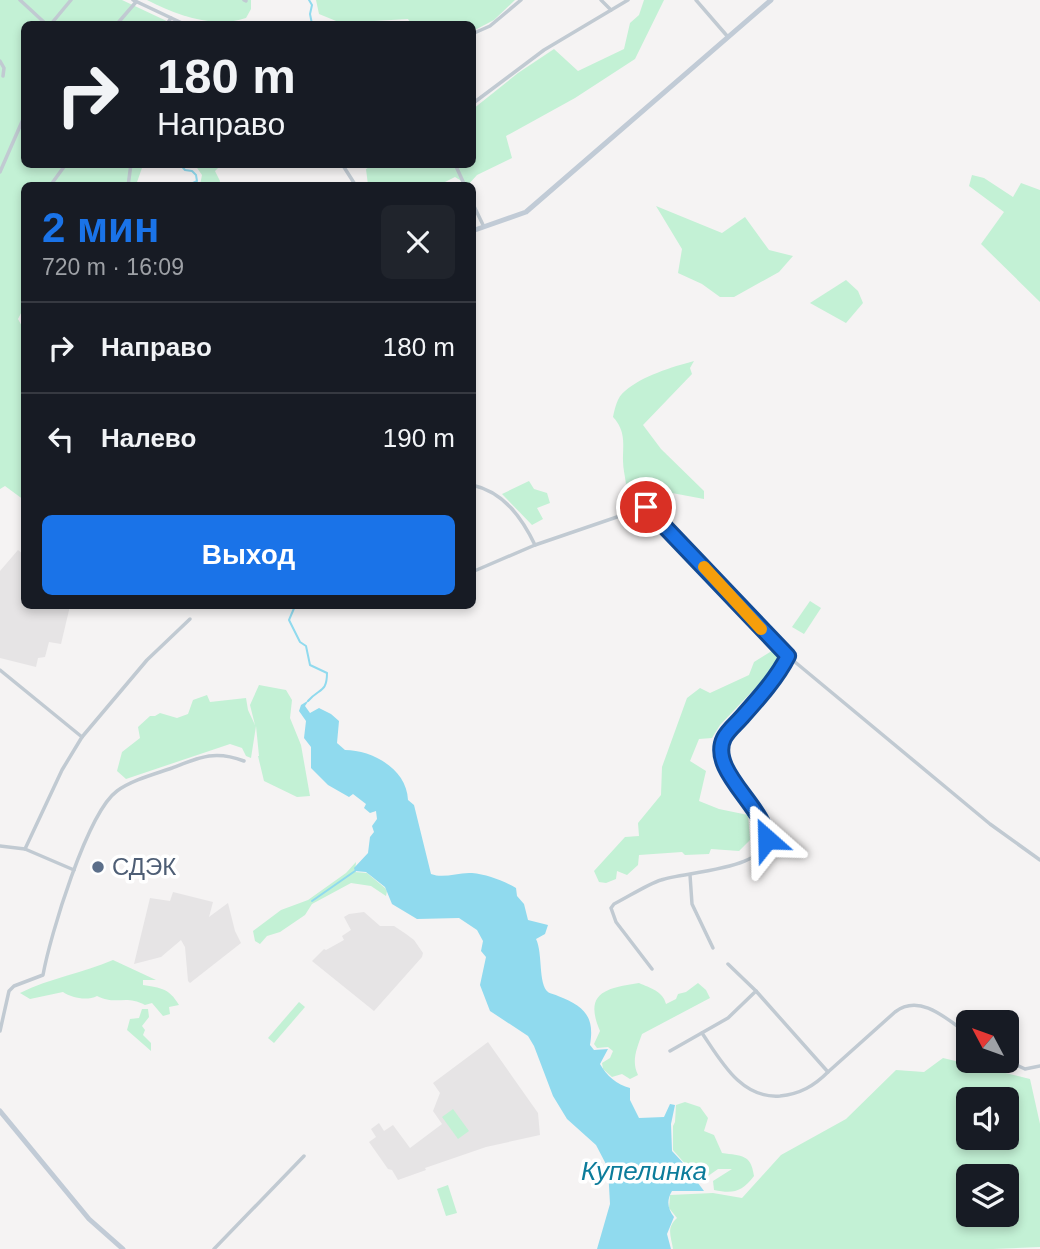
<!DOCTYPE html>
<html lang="ru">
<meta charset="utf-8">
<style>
:root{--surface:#171b24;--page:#20242c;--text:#f1f3f6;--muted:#9ea1a6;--line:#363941;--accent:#1a73e8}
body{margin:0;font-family:Arial,sans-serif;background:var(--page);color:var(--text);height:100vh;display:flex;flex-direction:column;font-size:26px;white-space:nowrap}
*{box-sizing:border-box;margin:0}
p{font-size:23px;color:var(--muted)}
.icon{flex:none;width:38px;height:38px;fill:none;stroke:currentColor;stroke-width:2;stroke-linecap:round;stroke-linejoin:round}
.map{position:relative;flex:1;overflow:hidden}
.details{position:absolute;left:21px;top:182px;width:455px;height:427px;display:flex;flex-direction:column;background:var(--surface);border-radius:10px;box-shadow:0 4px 10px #0003}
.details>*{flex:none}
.top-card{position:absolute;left:21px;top:21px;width:455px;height:147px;border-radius:10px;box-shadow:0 4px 10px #0003;background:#171b24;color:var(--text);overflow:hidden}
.needle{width:46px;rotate:311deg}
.fabs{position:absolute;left:956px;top:1010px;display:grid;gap:14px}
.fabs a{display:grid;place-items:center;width:63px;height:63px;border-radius:10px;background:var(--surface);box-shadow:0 4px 10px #0003;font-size:35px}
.pin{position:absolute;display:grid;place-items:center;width:60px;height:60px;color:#fff;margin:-30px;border:4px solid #fff;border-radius:50%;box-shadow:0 2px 7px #0007}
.me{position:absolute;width:77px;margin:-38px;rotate:335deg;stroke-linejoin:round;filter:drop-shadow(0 0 5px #0008)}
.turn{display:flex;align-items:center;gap:24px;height:147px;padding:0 21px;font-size:32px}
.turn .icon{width:91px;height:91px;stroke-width:2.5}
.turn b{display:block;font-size:49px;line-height:60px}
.round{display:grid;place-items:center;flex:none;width:74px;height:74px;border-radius:10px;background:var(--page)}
.head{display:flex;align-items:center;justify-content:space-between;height:119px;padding:0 21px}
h1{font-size:42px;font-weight:700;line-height:52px;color:var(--accent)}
.action{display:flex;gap:14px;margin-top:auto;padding:14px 21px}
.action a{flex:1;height:80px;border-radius:10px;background:var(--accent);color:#fff;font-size:28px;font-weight:700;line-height:80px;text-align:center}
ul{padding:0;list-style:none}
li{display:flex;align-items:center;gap:21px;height:91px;padding:0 21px;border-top:2px solid var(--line)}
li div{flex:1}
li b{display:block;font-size:26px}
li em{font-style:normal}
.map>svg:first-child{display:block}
</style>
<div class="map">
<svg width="1040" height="1249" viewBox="0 0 1040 1249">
<rect width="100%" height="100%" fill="#f5f3f3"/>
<g fill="#e6e4e5">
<path d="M18,550l6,5 -3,19 3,1v31h46l-9,38 -12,-2 -4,15 -7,1 -2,9 -36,-9v-87z"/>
<path d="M173,892l40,10 -4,15 19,-14 7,28 6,12 -51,40 -2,-2 -3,-34 -4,-7 -20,17 -27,7 16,-66 20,3z"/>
<path d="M364,912l16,14h14l12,8 8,6 9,13 -1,4 -48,54 -62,-50 12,-12 2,1 18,-10 -2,-4 9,-6 -7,-13 5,-3z"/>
<path d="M488,1042l50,71 2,22 -54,12 -61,21 1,2 -28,10 -6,-10 -4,-1 -19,-27 7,-5 -5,-8 8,-6 5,8 9,-6 17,23 32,-24 -9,-13 7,-18 -7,-10z"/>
</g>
<g fill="#c3f1d5" fill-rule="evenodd">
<path d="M0,0h122l51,24h-149v140l119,1 -7,20 -112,1v121l-6,12 6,11v170l-19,-14 -5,3z"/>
<path d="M147,0h104v9l-5,9c-33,11 -69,-3 -99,-18z"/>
<path d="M316,0h199l-21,20 -21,11 -1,-7h-61l-3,-5 -67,4 -22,-9z"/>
<path d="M644,0h20l-29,59 -60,39 -69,38 6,22 -35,17 -9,10 -13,-8 -16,8h-71l-2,-16 9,-5h97l1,-55 45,-36 36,-24 24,22 46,-22 6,-26 9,-8z"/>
<path d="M195,165h26l-6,6 5,10 -1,4h-19l2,-10z"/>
<path d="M972,175l12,3 29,19 8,-14 19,7v112l-59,-58 23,-32 -35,-26z"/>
<path d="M656,206l66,27 23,-16 24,33 24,6 -14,16 -45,25h-14l-18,-13 -24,-11 4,-24z"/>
<path d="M846,280l12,11 5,12 -17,20 -36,-20z"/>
<path d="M694,361l-4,7 2,6 -49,51 18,24 43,42v8l-48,-9 -9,9 -10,2 -6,-16 6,-6 -11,5c-1,-8 -3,-16 -3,-23 0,-17 3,-30 -10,-44 2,-9 4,-20 12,-26 17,-15 47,-24 69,-30z"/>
<path d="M529,481l5,8 13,4 3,10 -13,5 6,11 -11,6 -30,-31z"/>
<path d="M810,601l11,7 -17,26 -12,-7z"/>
<path d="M775,649l6,4v8l-61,64 -8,13 -13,1 -9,22 16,10 -7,30 20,8 29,6 2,25 -11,11 -28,-2 -2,5 -24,1 -3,-3 -43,3 -1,10 -11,10 -10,-4 -1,8 -10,4 -7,-1 -5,-11 31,-34 14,-1 -1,-13 23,-28 1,-28 25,-69 13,-10 10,5 39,-18 5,-13z"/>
<path d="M259,685l27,5 6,10 -2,18 11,27 9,51 -13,1 -33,-16 -6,-25h1l-3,-30 -5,32 -5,-2 -4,-8 -12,-4 -104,35 -9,-8 5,-19 18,-14 -2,-11 12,-11h5l5,-3 17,5 11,-4 5,-14 14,-5 3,7 36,-4 2,12 7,15 -5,-20z"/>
<path d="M356,862l-1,10 12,1 18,15 2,3 -1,5 -15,-10 -20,-3 -39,21 -7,11 -25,17 -13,4 -7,8 -5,-3 -2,-10 28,-21 27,-10 38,-27z"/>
<path d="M113,960l43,20h-13v5c18,3 26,3 36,20l-10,2 1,7 -7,2 -11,-13 -7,2c-21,-11 -27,1 -48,-9 -10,5 -25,2 -34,-4l-33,7 -10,-6c30,-15 63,-20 93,-33z"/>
<path d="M639,983c11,5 24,8 27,21l10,-5 2,-5 8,-2 12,-9 8,7 4,8 -68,36c-5,14 -11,27 -4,41l-8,4 -8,-5 -10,3 -9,-8 -1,-6 8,-5 3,-7 -5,-4 -11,1 -3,-4 6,-13c-17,-39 7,-43 39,-48z"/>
<path d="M299,1002l6,5 -31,36 -6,-5z"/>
<path d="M142,1009h6l1,8 -7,9 3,4 -2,5 8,8v8l-24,-21 3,-11 9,-1z"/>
<path d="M943,1058l87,21 10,45v123l-47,2h-320c-2,-13 -7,-21 4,-31l-8,-10 1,-13 43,-2 29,5 39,-43 65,-36 50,-49 28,2zM968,1099h38v39h-38zM968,1176h38v38h-38z"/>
<path d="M685,1102l15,5 8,11 -4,13 10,4 8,18c20,3 29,1 32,23 -12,16 -21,18 -40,14l-1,-9 19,-12h-14l-17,12 -4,-4 -2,-9 -8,-2 -14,-16v-24l2,-4 1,-17z"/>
<path d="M453,1109l16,22 -11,8 -16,-22z"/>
<path d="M448,1185l9,28 -11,3 -9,-27z"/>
</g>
<path fill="#90daee" d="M309,700l-4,6 5,7 9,-5 12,6 8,7 -2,22 8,7c27,0 62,19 63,50l6,5 17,69c13,5 27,-2 41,-1 14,1 32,8 44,15l1,8 7,8 4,16 20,5 -3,9 -9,5c7,14 2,45 12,53 1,1 8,3 10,4 26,10 37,20 32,49l4,5 14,-1 -8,15c6,11 17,21 30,24v12l9,18 25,-1 6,-13 5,1 -4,19 1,27 15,16 7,4 4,12 6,8h-32c-6,10 -4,18 2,26l-7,17 4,15h-74l13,-45 -2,-36 -12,-23 -29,-26 -14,-23 -19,-50 -6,-10 -38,-25 -10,-26 6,-28 -5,-6 2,-10 -6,-11 -18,-12 -42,1 -25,-15 -7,-17 -19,-15 -11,-1 -1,-3 14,-15 2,-16 4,-5 -2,-6 5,-7 -1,-8 -6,2 -6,-5 2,-4 -13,-10 -4,3 -21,-12 -17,-17v-21l-7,-9 2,-17 -7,-10 2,-6z"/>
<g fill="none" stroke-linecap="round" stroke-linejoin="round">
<g stroke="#90daee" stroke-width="2">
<path d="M309,0l3,5 -2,9 2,10"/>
<path d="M180,164l5,6 7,1 4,4 1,6 -10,5"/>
<path d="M295,606l-6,14 11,22 6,4 4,19 17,8c0,20 -8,15 -19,28"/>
<path d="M312,901l43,-30"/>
</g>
<g stroke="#c1cad2" stroke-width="3.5">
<path d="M20,0l26,24"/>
<path d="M133,0l51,24"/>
<path d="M244,0l2,1"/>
<path d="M601,0l10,10"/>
<path d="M696,0l32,37"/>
<path d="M51,24l20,-24"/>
<path d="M117,24l19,-22"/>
<path d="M167,24l4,-6"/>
<path d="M472,34l18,-8 31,-26"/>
<path d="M0,61l4,7 -1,8"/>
<path d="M472,104l72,-54 84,-50"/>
<path d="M342,164l14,22"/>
<path d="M455,164l10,22"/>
<path d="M0,172l24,-55"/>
<path d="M50,186l16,-22"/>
<path d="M128,186l3,-22"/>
<path d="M472,202l12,25"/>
<path d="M472,485c32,7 50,33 63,60"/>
<path d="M472,572l63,-27 111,-38 143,150 201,167 50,36"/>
<path d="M0,670l82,67 -20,33 -37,79"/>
<path d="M82,737l65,-77 43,-41"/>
<path d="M0,846l25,3 49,21"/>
<path d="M690,875l2,29 21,44"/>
<path d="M652,969l-36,-47 -5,-14 3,-4c14,-7 34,-20 47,-24 23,-9 117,-9 104,-50 -8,-26 -49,-56 -43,-84 2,-13 13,-21 21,-30 16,-18 34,-38 45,-60"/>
<path d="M756,991l72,81 67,-60c25,-19 52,7 73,22"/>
<path d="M0,1031l9,-40 5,-5 29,-11c7,-39 44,-162 74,-184 15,-11 38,-17 55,-23 28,-11 43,-18 72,-7"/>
<path d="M702,1033c19,28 39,66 78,63 20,-2 34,-10 48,-24"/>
<path d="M670,1051l58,-33 28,-27 -28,-27"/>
<path d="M1006,1060l19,9 15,-3"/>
<path d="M214,1249l90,-93"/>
</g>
<g stroke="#c1cbd6" stroke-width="5">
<path d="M472,231l54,-19 245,-212"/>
<path d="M0,1111l89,108 34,30"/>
</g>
</g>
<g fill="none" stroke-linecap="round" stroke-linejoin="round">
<g stroke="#114b97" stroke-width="18">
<path id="route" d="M646,507l142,149c-11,22 -30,43 -46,61 -6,7 -14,13 -18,21 -16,32 41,69 43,101"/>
</g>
<use href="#route" stroke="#1a73e8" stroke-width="12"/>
<path stroke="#f59e0b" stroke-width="12" d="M704,567l57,62"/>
</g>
<circle fill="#5c6f8a" stroke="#fff" stroke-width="2.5" cx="98" cy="867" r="7"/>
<g text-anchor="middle" stroke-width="7" stroke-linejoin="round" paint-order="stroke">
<g font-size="24" fill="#4e5e75" stroke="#fff" text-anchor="start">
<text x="112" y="875">СДЭК</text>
</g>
<g font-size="26" font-style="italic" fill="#0c7c9b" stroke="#fff">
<text x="644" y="1180">Купелинка</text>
</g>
</g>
</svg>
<div class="fabs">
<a><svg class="needle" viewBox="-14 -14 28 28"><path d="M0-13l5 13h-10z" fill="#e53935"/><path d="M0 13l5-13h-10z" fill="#9ea1a6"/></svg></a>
<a><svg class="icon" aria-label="sound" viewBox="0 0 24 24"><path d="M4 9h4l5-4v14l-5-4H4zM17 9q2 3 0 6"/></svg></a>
<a><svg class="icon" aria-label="layers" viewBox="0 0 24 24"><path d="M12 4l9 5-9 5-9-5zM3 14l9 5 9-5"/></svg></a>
</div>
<div class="pin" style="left:646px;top:507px;background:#d93025"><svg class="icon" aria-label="arrive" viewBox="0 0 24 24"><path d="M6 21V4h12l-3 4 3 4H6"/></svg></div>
<svg class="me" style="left:767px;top:839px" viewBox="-20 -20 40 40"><path d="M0-17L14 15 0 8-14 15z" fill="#1a73e8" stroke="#fff" stroke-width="4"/></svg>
<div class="top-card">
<div class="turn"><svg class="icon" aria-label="right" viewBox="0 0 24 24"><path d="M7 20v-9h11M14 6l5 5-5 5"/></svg><div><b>180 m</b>Направо</div></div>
</div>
<section class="details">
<div class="head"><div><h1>2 мин</h1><p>720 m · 16:09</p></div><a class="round"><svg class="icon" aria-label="close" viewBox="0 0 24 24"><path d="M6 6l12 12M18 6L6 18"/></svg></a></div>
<ul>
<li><svg class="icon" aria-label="right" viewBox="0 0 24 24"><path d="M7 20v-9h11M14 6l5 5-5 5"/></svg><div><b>Направо</b></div><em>180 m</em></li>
<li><svg class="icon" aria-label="left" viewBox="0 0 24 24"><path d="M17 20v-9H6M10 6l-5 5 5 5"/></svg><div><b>Налево</b></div><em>190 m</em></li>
</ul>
<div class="action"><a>Выход</a></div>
</section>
</div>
